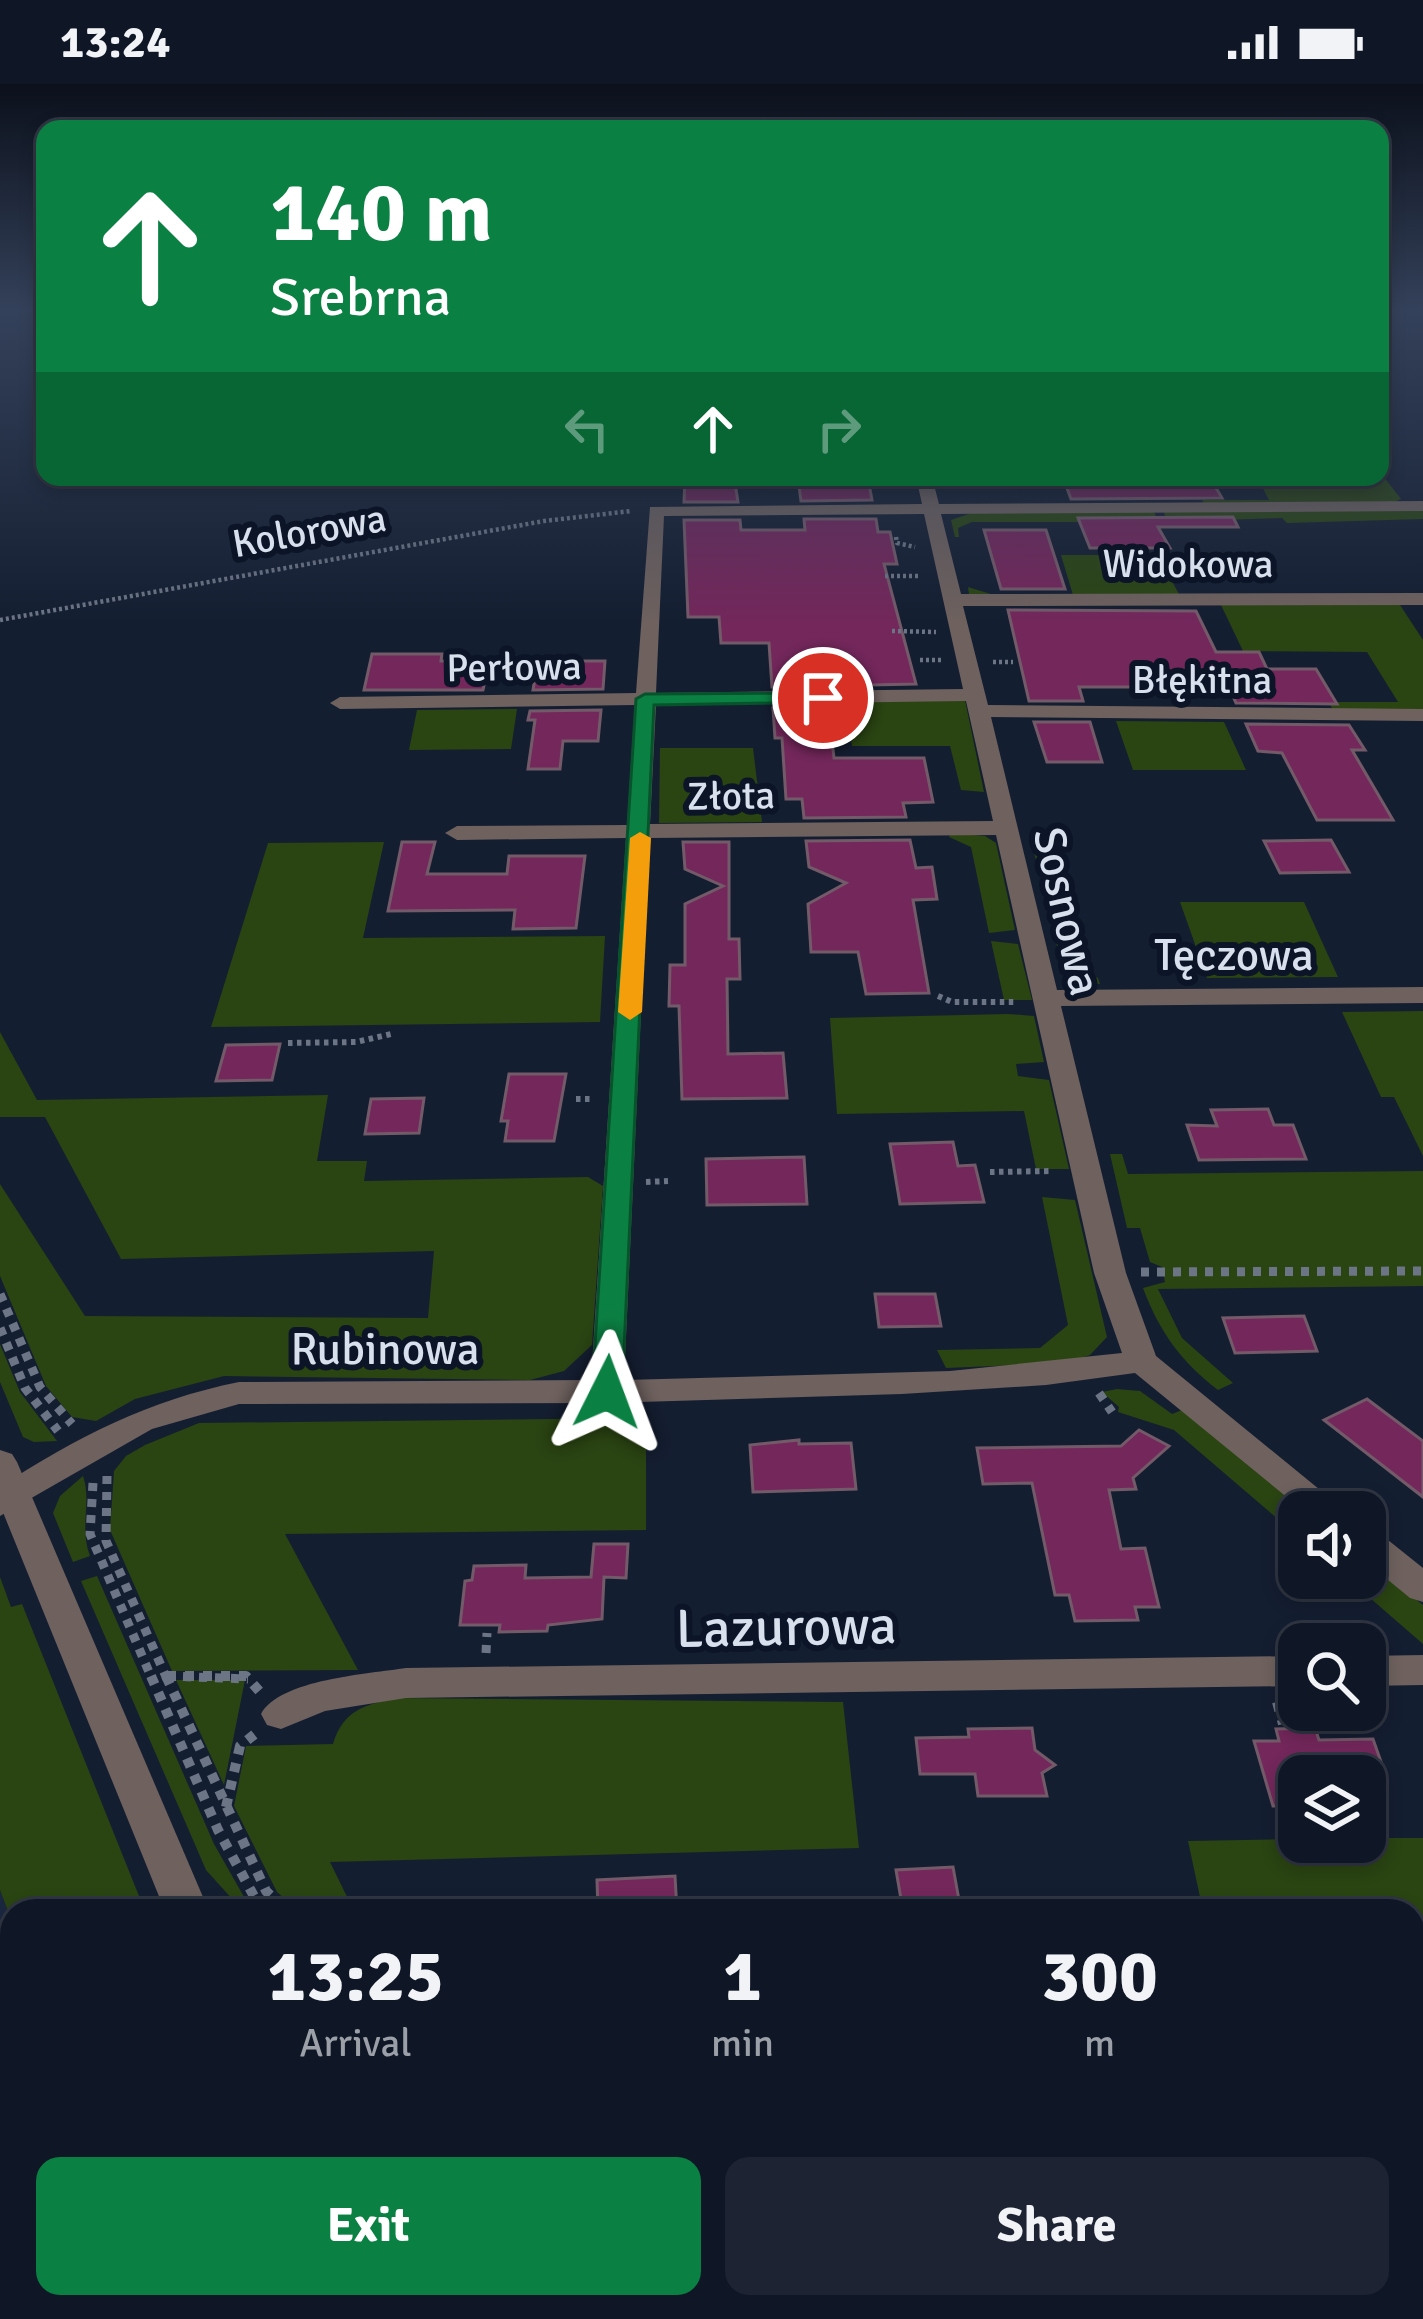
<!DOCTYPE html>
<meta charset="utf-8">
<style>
:root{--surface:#0f1625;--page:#1d2332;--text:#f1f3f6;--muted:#9b9fa7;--line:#2f3542;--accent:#0b8043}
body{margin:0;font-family:Signika,sans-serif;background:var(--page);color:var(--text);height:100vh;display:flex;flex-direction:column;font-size:45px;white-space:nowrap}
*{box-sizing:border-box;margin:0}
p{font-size:39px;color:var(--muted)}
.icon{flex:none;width:66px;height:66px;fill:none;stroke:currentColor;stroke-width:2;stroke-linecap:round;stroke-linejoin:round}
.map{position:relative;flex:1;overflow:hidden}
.panel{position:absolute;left:0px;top:1815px;width:1425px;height:420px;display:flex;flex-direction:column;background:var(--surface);border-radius:36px 36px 0 0;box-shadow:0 6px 18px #0003,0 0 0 3px var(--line)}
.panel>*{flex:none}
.hud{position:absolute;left:36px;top:36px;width:1353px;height:366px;border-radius:24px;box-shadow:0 6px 18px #0003,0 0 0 3px var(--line);background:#0b8043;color:#fff;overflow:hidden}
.fabs{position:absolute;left:1278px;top:1407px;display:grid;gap:24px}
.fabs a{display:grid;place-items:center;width:108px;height:108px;border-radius:24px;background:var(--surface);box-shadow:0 6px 18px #0003,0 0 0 3px var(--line);font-size:60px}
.pin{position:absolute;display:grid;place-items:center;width:102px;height:102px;color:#fff;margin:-51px;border:6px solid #fff;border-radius:50%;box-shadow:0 3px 12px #0007}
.me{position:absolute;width:132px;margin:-66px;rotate:3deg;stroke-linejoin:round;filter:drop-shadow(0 0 9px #0008)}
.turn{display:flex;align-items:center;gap:42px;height:252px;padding:0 36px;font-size:54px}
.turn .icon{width:156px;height:156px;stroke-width:2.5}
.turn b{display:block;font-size:84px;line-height:102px}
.lanes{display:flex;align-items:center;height:114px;padding:0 36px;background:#0003;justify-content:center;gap:60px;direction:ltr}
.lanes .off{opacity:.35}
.eta{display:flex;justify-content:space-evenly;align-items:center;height:204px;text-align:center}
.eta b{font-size:72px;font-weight:800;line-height:84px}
.action{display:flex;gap:24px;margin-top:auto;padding:24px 36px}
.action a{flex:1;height:138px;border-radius:24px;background:var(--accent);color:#fff;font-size:48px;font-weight:800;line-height:138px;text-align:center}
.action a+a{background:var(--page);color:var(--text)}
.status{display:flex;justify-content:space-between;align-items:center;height:84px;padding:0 60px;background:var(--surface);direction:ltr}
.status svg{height:33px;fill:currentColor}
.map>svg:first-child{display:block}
</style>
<div class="status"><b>13:24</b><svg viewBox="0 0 49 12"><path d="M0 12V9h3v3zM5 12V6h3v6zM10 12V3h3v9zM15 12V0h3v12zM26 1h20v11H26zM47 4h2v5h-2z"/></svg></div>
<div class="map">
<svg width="1423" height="2235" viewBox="0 0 1423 2235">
<rect width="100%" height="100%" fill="#141e31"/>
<path fill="#1a273f" d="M0,1806l12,32v385h144l5,12h-161z"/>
<g fill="#2a4412">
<path d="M1380,388l21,27 -7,3 -190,1 -2,-3h67l-12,-23h123z"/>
<path d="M1423,424v11l-136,4 -5,-5 -114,4 -6,-13z"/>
<path d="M1153,426l6,12h-187l-14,6 1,9h-4l-4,-17 21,-7z"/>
<path d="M1061,471h97l22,41h-195l-16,-2 -1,-7 26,8h79z"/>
<path d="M1221,521h179l23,35v71h-89l-6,-9h70l-31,-50 -124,-1z"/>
<path d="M965,616l19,92 -23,-2 -11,-44h-98l-7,-45z"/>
<path d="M517,625l-6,40 -102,1 8,-40z"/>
<path d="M1116,637l108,1 22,48h-113z"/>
<path d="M660,664h93l9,74 -103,1z"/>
<path d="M951,749l34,3 11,7 19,87 -26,3 -18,-86 -22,-10z"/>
<path d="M1060,750l-21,12 32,119 27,13 2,6 -23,-1 -13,-9 -34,-138z"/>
<path d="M384,758l-21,96 242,-2 -5,86 -389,5 57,-184z"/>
<path d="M1180,818h124l34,75 -131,1z"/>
<path d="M991,857l27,3 14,56h-28z"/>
<path d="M1423,927v145l-29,-59h-13l-39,-85z"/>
<path d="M1008,930l26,2 10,46 -28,2 2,12 31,4 20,89h-33l-12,-58 -187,3 -7,-96z"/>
<path d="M0,948l37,68 291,-5 -11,66h50l-3,20 224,-4 15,9 -11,159 -28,26 -34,9 -306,-4 -89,23 -39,22 -24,-4 -26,-31 -46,-110v-92l85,132 343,2 6,-67 -313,8 -76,-142h-45z"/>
<path d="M1110,1070h12l6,20 295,-3v115l-265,3 24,49 51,45 -15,7c-37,-28 -59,-59 -75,-102l22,-6 -3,-15 -12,-5 -10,-34h-13z"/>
<path d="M1042,1113l33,3 32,137 -17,18 -25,8 -119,5 -9,-18 103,-2 28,-23z"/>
<path d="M0,1260l20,48 37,49 -23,1 -11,-5 -23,-55z"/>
<path d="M1117,1305l23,2 32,23 10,-4 125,102h-8v25l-125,-107 -56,-18 1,-5 -17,-15z"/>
<path d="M646,1334v112l-361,4 73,136 -186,1 -62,-141 4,-59 12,-15 19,-11 54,-22z"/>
<path d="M83,1392c9,26 -4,52 7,80l-17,6 -20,-49 7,-17z"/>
<path d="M1365,1474l58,47v39l-76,-66h18z"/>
<path d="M97,1492l117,268 38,67h-9l-37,-41 -125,-289z"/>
<path d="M0,1493l11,30 11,-3 123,307h-133v11l-12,-32z"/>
<path d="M176,1596h69l-21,105z"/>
<path d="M398,1614l445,4 16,146 -529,14 24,49h-56l-21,-19 -43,-86 12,-60 87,-2c10,-34 33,-40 65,-46z"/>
<path d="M1365,1754h58v264h-10v-191h-210l-15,-70z"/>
<path d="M156,2223h165l5,12h-165z"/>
</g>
<g fill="#73275b" stroke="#735a69" stroke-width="3">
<path d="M685,393h49l4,25h-54z"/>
<path d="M798,395l71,5 3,16 -71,1z"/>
<path d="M1064,396l148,1 10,17 -151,1z"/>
<path d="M1233,433l5,10h-80l12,21h-80l-12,-30z"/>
<path d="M804,435h72l2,13h12l7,32h-13l32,120 -144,3 -3,-44h-48l-2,-26h-31l-4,-97h56l1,10h64z"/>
<path d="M984,446h62l19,59h-64z"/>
<path d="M1008,526l188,1 20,41h43l8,17h49l21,35 -101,-1 -7,-16h-150l4,14h-54z"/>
<path d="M372,570h70l-1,7h48l-6,29h-119z"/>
<path d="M565,577h40l-2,28 -70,1 4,-24h27z"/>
<path d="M828,623l6,51h90l9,44 -30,1 3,14 -102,1 -2,-19h-16l-4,-61h-7l-2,-30z"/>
<path d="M601,626l-3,31h-35l-3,28h-32l7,-49h-7l2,-9z"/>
<path d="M1034,638h56l12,40h-55z"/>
<path d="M1246,640l103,1 16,25h-13l41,70h-76l-35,-67 -24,-2z"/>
<path d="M910,756l6,28 16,-1 5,32 -24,1 16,93 -63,1 -8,-42h-47l-3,-48 38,-21 -37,-16 -3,-26z"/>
<path d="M1331,756l18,32 -69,1 -16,-32z"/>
<path d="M402,758h33l-8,32h80l2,-18h76l-9,72 -63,1 2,-19 -127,1z"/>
<path d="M683,758h46v97h10l1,40h-13l1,75 55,-1 4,45 -105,1 -3,-93h-10l1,-41h15v-61l38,-18 -38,-17z"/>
<path d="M280,960l-8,36 -56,1 10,-36z"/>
<path d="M509,990h57l-12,67h-49l3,-20h-7z"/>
<path d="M424,1014l-5,35 -54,1 6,-35z"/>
<path d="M1268,1025l6,16h19l13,34 -107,1 -12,-35 30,1 -6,-16z"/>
<path d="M953,1058l5,24 17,-1 9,37 -84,2 -10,-60z"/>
<path d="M804,1073l3,47 -100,1 -1,-46z"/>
<path d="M875,1210h60l6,32 -62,1z"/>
<path d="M1304,1232l13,35 -82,2 -12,-35z"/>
<path d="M1367,1315l56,42v56l-99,-77z"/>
<path d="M1139,1346l30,16 -36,32 3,11 -27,1 12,59 24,-1 14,59h-24l3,13 -63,1 -6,-26h-14l-23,-112 -49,1 -6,-36 144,-2z"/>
<path d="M799,1356v4l52,-1 5,46 -103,3 -3,-47z"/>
<path d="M594,1460h34l-2,34 -22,-1 -2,42 -54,6 -1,6 -48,1 1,-7h-40l5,-44 7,-1 2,-14 52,-1 -1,13 66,-1z"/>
<path d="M1032,1644l3,22 20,15 -13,8 5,23h-69l-3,-22h-55l-4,-36 53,-1 -1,-8z"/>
<path d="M1315,1644l4,12 54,-1 13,37h-87v30h-26l-19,-65h25l-3,-12z"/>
<path d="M953,1783l8,44h-58l-7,-41z"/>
<path d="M675,1792l2,35h-79l-1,-31z"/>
</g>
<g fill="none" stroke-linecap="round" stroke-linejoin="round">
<g stroke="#6c7585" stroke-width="4.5" stroke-dasharray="3 3" stroke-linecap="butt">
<path d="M896,453l1,6 18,4"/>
<path d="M885,492h36"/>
<path d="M0,536l544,-99 87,-10"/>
<path d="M892,547l44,1"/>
<path d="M920,576h22"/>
<path d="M993,578h20"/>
<path d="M836,633l4,22"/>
</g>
<g stroke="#6c7585" stroke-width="6" stroke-dasharray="4.5 4.5" stroke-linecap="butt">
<path d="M938,912l14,6h63"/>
<path d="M288,959l68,-1 35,-8"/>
<path d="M576,1015h17"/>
<path d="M990,1088l63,-1"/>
<path d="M646,1098l22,-1"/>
</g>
<g stroke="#6c7585" stroke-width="9" stroke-dasharray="8 8" stroke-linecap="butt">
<path d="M1141,1188l282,-1"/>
<path d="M0,1210l40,93 32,37"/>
<path d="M0,1244l25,60 33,43"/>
<path d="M1099,1309l13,19"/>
<path d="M107,1392l-1,65 61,138"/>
<path d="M93,1399l-3,51 62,145"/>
<path d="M486,1569l1,-20"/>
<path d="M167,1592l81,3"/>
</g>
<g stroke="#6c7585" stroke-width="10" stroke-dasharray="9 9" stroke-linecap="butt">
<path d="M151,1592l67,154 44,81"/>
<path d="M166,1592l100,215 20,20"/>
<path d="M167,1592h79l14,16"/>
<path d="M1277,1618l6,22"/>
<path d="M226,1723l14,-61 15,-12"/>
<path d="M469,2223l11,12"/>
</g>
<g fill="#6e615e" fill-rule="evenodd">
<path d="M916,393h16l7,27 484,-3v10l-482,3 20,80 462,-1v12l-460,1 25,99 435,4v12l-432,-4 66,273 366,-3v16l-362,3 65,267 30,83 191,156h-42l-170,-139 -89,12 -144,9 -295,9 -368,1 -87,25 -152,87v-29c77,-50 149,-87 239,-105l352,-2 35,-542 -169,2 -12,-7 12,-7 170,-1 8,-120 -295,4 -10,-6 10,-6 296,-4 14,-186 272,-3zM924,430l39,175 -307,4 8,-177zM966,617l27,120 -343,3 6,-119zM996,751l98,438 28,80 -172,18 -326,9 25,-542z"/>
<path d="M1365,1444l13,4 45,36v34l-13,-4 -45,-37z"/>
<path d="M1423,1571v30l-58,1v-30z"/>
<path d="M1299,1572v30l-893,12 -81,13 -44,18 -14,-4 -6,-11c19,-35 108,-40 145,-46z"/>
<rect x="1413" y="2017" width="10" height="44"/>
<path d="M521,2223h58l-5,12h-58z"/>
</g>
<g fill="#6e615e" fill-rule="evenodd">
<path d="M0,1366l12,4 5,8 192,449h-44l-165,-406z"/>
<path d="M342,2223h52l5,12h-52z"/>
</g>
</g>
<linearGradient id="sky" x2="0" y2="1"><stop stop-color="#0b101b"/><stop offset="0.42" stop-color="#34415a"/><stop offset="1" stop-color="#34415a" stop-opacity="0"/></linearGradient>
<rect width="1423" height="539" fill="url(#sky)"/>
<path fill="#0b8043" stroke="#07532c" stroke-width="3" d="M823,609l7,1v8l-176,3 -32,687 -15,10 -11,-3 -4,-7 44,-693 9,-5z"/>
<path fill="#f59e0b" d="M640,748l11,6 -9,174 -12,8 -12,-8 12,-174z"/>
<g text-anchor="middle" stroke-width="12" stroke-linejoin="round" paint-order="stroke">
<g font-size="39" fill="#d9e0ed" stroke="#0b1527">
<text transform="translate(309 446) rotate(-10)" y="14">Kolorowa</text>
<text x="1188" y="493">Widokowa</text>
<text transform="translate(514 582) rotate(-1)" y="14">Perłowa</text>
<text x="1202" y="609">Błękitna</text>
<text transform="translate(731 711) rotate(-1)" y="14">Złota</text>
</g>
<g font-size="45" fill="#d9e0ed" stroke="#0b1527">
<text transform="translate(1068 827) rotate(77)" y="16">Sosnowa</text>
<text x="1234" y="886">Tęczowa</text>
<text x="385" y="1280">Rubinowa</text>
</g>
<g font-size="54" fill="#d9e0ed" stroke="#0b1527">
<text transform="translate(786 1542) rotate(-1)" y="19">Lazurowa</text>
</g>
</g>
</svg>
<div class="fabs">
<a><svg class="icon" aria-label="sound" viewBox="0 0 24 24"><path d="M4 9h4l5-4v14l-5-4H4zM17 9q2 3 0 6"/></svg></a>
<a><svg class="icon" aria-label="search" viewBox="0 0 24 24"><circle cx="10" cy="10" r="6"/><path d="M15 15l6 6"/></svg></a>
<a><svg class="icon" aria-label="layers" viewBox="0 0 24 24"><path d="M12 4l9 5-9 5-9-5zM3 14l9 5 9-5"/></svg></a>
</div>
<div class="pin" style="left:823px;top:614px;background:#d93025"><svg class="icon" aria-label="arrive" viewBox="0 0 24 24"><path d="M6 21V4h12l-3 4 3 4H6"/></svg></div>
<svg class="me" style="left:607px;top:1308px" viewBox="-20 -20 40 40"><path d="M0-17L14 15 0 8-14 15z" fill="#0b8043" stroke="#fff" stroke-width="4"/></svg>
<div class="hud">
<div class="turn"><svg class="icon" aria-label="ahead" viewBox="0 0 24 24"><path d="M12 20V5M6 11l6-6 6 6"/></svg><div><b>140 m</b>Srebrna</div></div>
<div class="lanes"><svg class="icon off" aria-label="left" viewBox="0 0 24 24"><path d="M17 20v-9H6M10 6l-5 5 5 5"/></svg><svg class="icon" aria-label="ahead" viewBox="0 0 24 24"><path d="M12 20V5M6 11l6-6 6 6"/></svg><svg class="icon off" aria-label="right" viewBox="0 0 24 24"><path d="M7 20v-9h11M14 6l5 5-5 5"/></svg></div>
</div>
<section class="panel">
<div class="eta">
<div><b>13:25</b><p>Arrival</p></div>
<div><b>1</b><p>min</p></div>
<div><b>300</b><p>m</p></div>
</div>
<div class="action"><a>Exit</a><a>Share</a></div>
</section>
</div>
